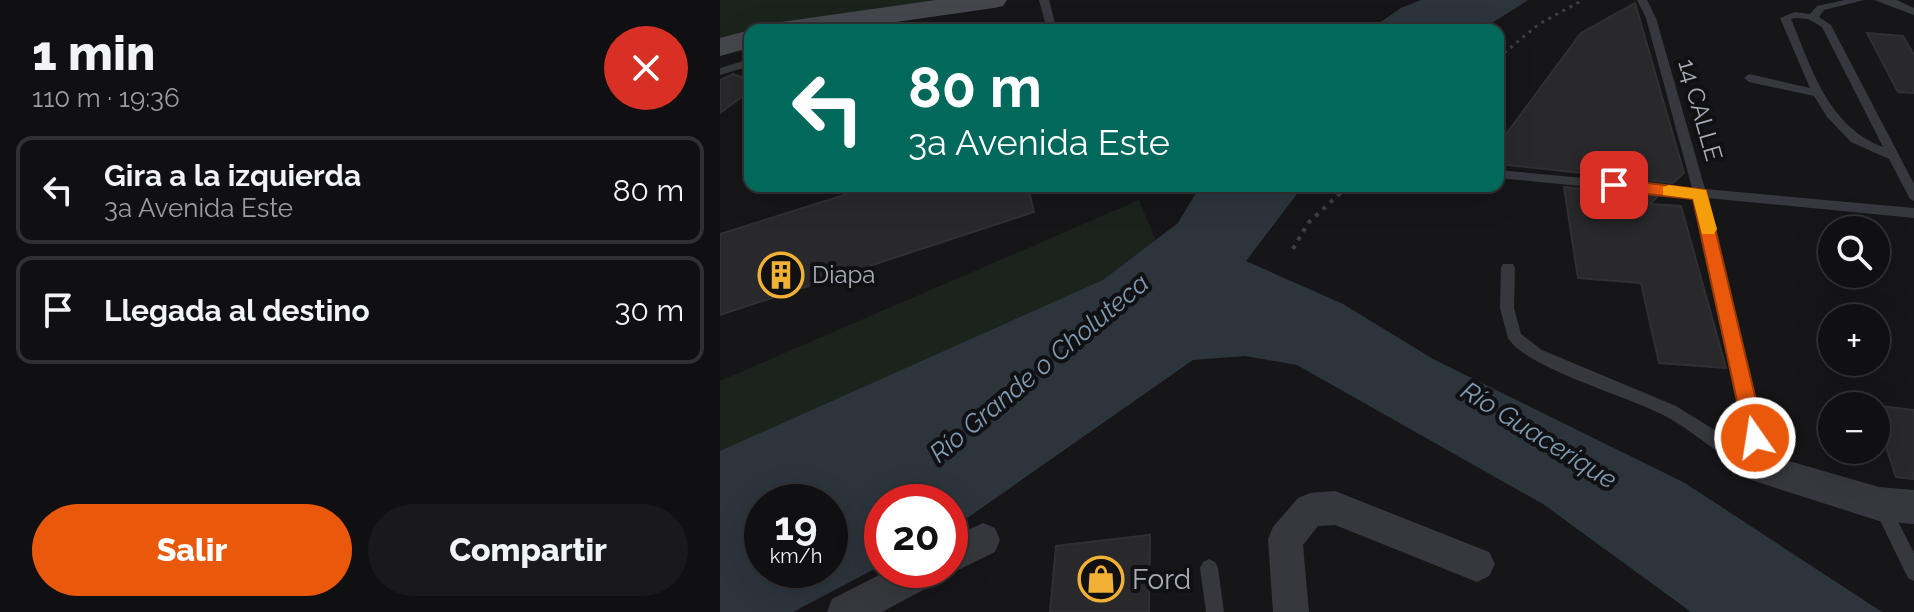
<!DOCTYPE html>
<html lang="es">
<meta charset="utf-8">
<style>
:root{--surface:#101012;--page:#19191b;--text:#f1f3f6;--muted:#9c9d9f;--line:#303032;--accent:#ea580c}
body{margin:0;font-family:Raleway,sans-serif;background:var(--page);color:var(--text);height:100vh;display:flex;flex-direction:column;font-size:30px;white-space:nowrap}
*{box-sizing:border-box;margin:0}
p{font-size:26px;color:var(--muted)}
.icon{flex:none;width:44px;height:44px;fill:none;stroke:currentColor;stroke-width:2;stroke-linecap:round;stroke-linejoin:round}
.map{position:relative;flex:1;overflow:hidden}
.panel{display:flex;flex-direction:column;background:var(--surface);width:720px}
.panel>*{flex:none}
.guide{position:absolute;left:24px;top:24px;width:760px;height:168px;border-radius:16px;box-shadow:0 8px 32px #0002,0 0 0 2px var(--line);background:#00695c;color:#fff;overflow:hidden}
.fabs{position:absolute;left:1098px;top:216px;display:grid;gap:16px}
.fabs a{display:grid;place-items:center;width:72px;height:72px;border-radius:50%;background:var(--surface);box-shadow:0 8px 32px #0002,0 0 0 2px var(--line);font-size:40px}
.speed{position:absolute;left:24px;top:484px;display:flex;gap:16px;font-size:40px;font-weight:700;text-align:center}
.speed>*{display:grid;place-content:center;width:104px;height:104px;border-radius:50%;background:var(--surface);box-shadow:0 8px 32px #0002,0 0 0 2px var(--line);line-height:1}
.speed small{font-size:20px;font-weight:400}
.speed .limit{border:12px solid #d22;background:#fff;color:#111}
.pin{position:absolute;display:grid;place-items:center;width:68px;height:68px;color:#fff;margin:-34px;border-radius:16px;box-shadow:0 4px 12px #0006}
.me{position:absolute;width:88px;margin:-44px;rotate:347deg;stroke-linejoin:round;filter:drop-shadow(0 0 6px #0008)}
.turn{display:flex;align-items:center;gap:28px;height:168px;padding:0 32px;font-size:36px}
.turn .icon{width:104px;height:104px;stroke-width:2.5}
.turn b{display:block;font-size:56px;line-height:68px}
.round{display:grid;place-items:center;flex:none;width:84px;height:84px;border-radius:42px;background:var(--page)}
.overview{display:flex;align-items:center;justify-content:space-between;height:136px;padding:0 32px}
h1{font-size:48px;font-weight:800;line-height:60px}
.primary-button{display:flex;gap:16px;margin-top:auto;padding:16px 32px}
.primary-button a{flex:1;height:92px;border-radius:48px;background:var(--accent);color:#fff;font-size:32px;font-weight:800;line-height:92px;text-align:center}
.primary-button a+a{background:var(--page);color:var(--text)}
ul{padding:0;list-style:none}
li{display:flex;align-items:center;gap:24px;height:108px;margin:0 16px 12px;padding:0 16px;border:4px solid var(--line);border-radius:16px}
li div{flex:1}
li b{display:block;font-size:30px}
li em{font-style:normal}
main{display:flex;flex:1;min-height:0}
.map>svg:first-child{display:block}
</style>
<main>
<section class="panel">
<div class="overview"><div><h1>1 min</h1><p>110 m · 19:36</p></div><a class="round" style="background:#d93025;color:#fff"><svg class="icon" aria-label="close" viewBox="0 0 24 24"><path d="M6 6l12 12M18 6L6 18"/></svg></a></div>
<ul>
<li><svg class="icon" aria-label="left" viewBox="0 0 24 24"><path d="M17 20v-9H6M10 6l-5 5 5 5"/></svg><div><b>Gira a la izquierda</b><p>3a Avenida Este</p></div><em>80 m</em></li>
<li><svg class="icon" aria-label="arrive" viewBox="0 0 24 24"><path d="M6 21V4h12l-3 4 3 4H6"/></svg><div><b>Llegada al destino</b></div><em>30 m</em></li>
</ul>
<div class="primary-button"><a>Salir</a><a>Compartir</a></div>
</section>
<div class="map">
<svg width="1194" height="612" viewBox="0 0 1194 612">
<rect width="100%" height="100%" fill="#161618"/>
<g fill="#1c231d">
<path d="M0,0h228l-187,27 -41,13z"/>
<path d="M419,200l24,58 -443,210v-87z"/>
</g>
<g fill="#2c353c" fill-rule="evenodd">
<path d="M701,0h107l-47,30h-112l32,-22z"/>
<path d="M480,186h103l-57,75 97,43 90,55 252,124 197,129h-191l-148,-108 -246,-139 -52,-9 -52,4 -243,170v-28h-68v63l-89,47h-73v-161l383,-171 75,-57zM42,502h68v68h-68z"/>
</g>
<g fill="#29292c" stroke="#303034" stroke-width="2">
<path d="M915,3l49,170 -11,10 -175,-19v-19l83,-112z"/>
<path d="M1147,33l36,3 11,19v38l-16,-1z"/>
<path d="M13,74l17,6v11l-30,22v-33z"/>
<path d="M153,186h155l6,26 -314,103v-81z"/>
<path d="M844,187l94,9 -8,8 31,2 45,162 -67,-5 -18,-80 -63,-5z"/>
<path d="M1152,405l42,5v69l-18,-2 -20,-60v-11z"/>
<path d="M430,535l-1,77h-99l6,-66z"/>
</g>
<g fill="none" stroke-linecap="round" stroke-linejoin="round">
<path stroke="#3d3f44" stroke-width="3" stroke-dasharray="3 5" stroke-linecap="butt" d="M778,58l41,-34 44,-24"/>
<path stroke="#3d3f44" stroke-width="4" stroke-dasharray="4 6" stroke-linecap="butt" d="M573,249l15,-26 40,-37"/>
<g fill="#37383d" fill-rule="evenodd">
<path d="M319,0h10l8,30h-10z"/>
<path d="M917,0h10l9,18 49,171 209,19v10l-207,-20 63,271 -2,6 -6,2c-33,-13 -63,-42 -95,-60 -36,-20 -140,-48 -159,-79l-8,-30 1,-40 2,-4h10l2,4 -1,40 7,26 21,16 134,56 74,46 -56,-255 -196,-19v-8l194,18 -46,-170z"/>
<path d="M1125,0h19l-40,10 -5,7 12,8 83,159v17l-4,-2 -21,-40 -38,-17 -24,-25 -13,-21 -65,-14 -5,-4 5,-4 61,14 -30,-70 15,-6 15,2 7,-8zM1075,18l13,1 14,8 61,120c-55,-21 -71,-78 -92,-128z"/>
<path d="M1154,0h23l17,8v7z"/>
<path d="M30,59v7l-30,9v-7z"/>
<path d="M1160,496l6,2 28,55v28l-6,-3 -36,-74 2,-6z"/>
<path d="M489,559l6,3 3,6 6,44h-18l-6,-44 3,-6z"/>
</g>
<g fill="#37383d" fill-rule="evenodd">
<path d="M1042,453l117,34 35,3v34l-35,-3 -128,-41 -5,-11 5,-11z"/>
<path d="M615,491l154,61 6,12 -6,12 -12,6 -142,-57 -17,1 -15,19 6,67h-36l-5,-73 5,-12 25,-29 12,-5z"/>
<path d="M263,523l12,5 5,12 -5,12 -45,22 -7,-2 -5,10 -56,30h-55l5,-13 57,-29h61v-32z"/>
</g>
<g fill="#45474d" fill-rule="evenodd">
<path d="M216,0h71l-4,6 -9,2 -154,22h-73l4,-6 10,-2z"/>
<path d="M30,30v18l-30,8v-18z"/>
</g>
</g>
<path fill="#ea580c" stroke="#983908" stroke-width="2" d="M894,179l92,11 59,248 -3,7 -7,3 -7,-3 -3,-7 -52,-239 -85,-9v-9z"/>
<path fill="#f59e0b" d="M949,185l37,5 11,39 -3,5h-12l-9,-35 -30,-4v-8z"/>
<defs>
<g id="building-ring" transform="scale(2.3)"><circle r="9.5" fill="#111113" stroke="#f2b134" stroke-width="1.5"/><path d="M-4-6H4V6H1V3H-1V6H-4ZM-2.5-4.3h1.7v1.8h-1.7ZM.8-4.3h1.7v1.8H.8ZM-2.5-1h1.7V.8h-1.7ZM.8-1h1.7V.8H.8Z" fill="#f2b134"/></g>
<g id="shop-ring" transform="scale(2.3)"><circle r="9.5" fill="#111113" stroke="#f2b134" stroke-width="1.5"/><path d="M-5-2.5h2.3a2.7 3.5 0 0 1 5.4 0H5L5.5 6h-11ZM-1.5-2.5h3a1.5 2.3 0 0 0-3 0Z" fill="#f2b134"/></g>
</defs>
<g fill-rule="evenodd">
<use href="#building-ring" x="61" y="275"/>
<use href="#shop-ring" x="381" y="579"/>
</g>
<g text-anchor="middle" stroke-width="8" stroke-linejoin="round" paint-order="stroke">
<g font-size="24" fill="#a8adb8" stroke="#111113">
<text transform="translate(980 110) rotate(74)" y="8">14 CALLE</text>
</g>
<g font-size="24" fill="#a8adb8" stroke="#111113" text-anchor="start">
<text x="92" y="283">Diapa</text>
</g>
<g font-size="26" font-style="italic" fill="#7f9bb3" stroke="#111113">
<text transform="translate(319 368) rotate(-40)" y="9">Río Grande o Choluteca</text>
<text transform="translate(819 435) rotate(32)" y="9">Río Guacerique</text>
</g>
<g font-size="28" fill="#a8adb8" stroke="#111113" text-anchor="start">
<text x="412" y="589">Ford</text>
</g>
</g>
</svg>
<div class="fabs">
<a><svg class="icon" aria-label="search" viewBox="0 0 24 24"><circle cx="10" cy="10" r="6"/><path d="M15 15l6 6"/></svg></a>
<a>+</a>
<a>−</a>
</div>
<div class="speed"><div>19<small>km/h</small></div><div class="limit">20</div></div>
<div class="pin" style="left:894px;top:185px;background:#d93025"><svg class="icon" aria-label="arrive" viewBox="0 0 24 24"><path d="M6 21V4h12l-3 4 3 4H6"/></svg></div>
<svg class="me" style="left:1035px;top:438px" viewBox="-20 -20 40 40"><circle r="17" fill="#ea580c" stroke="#fff" stroke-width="3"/><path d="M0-11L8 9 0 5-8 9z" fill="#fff"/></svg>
<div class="guide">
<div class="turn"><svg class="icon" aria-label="left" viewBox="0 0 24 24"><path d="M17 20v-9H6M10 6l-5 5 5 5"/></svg><div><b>80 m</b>3a Avenida Este</div></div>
</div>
</div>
</main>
